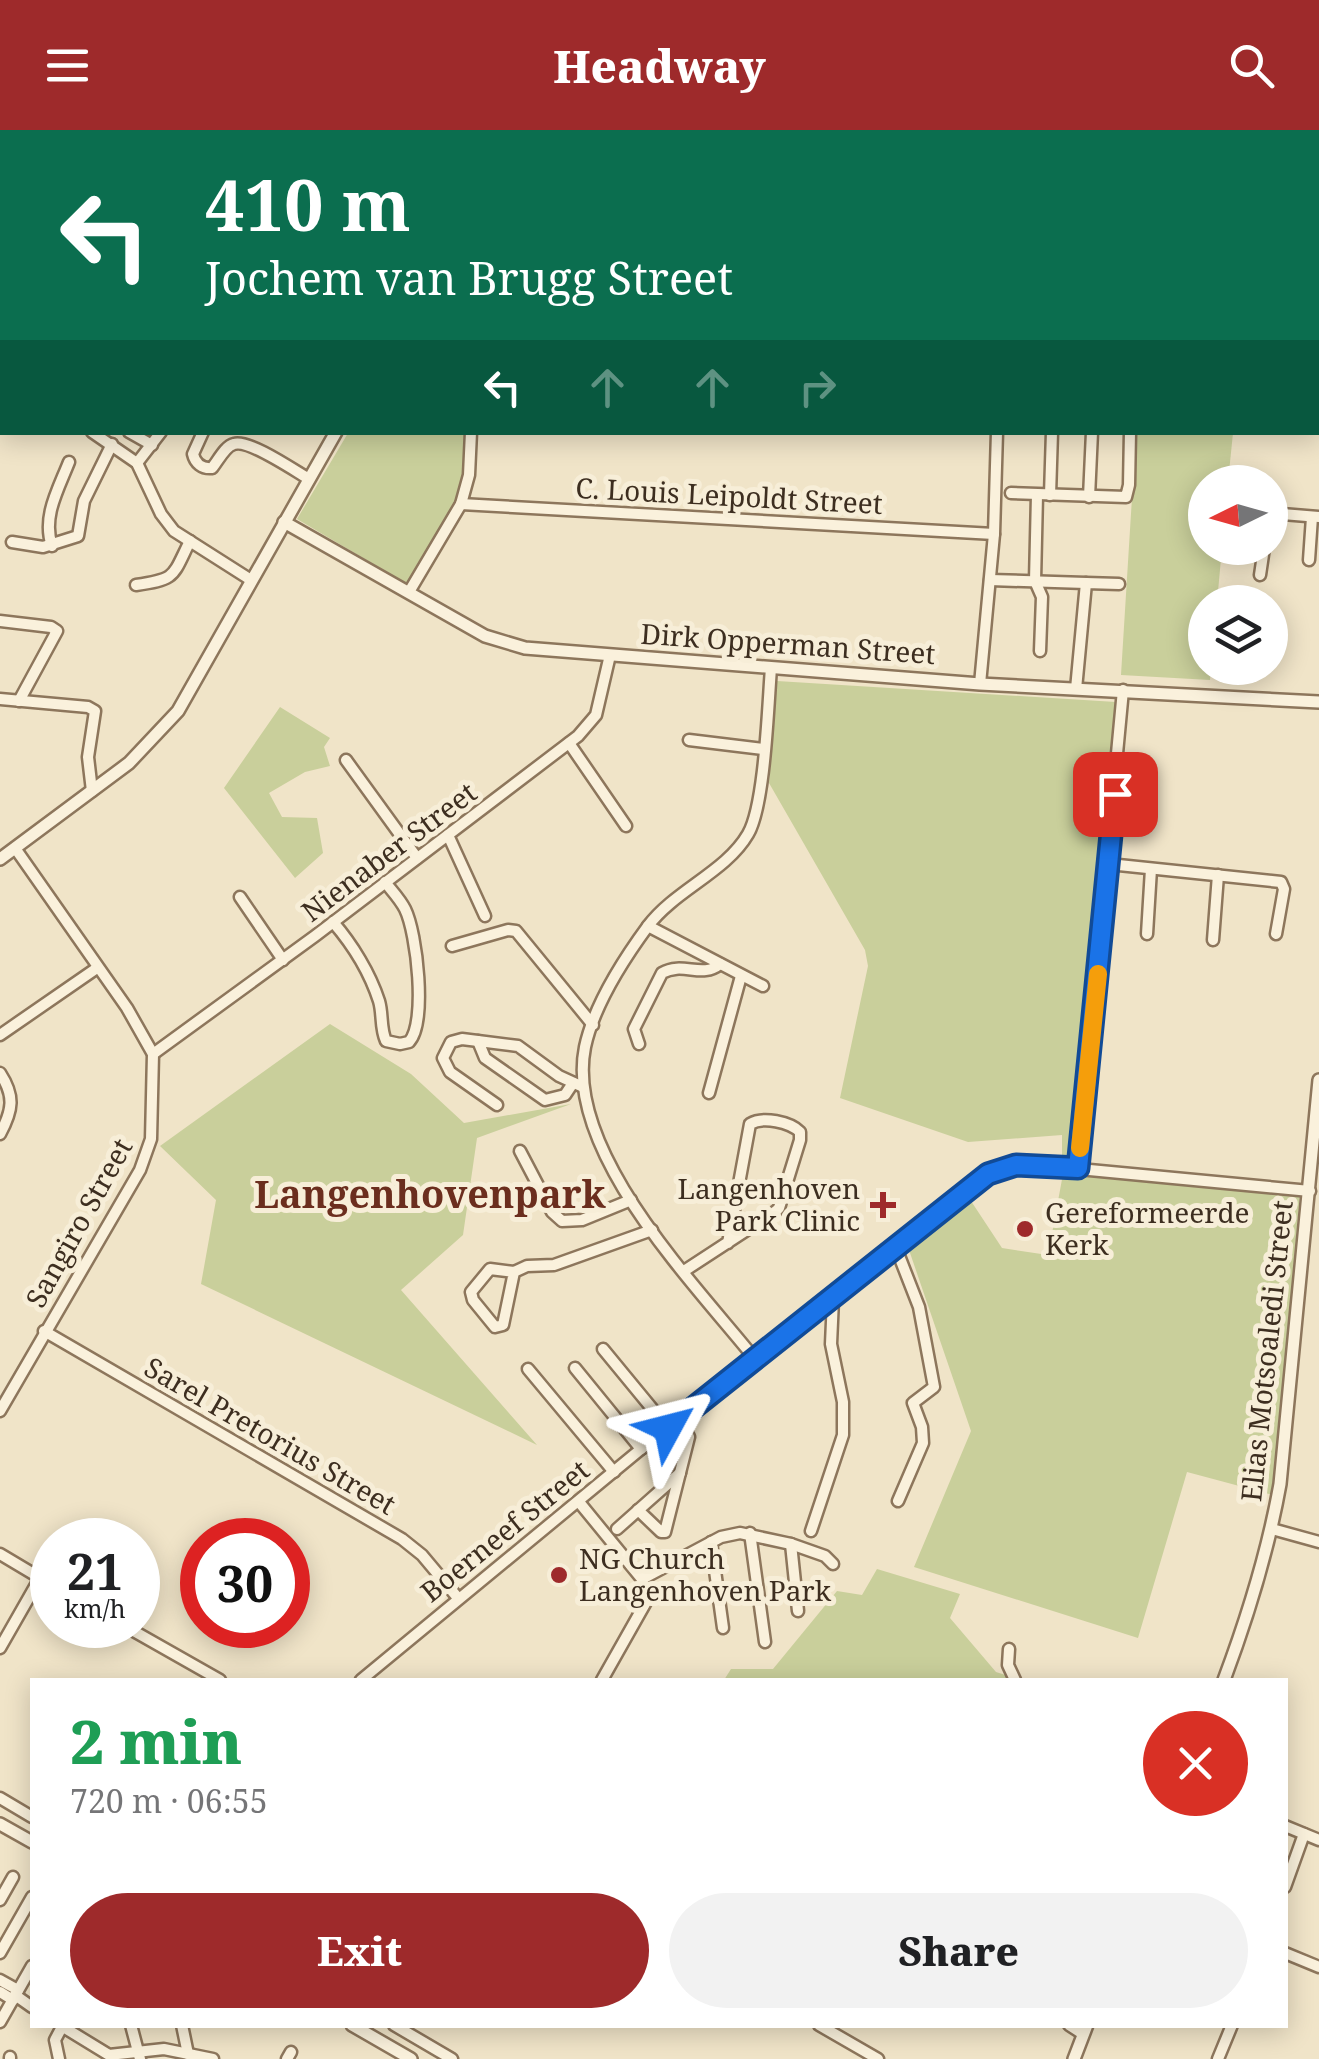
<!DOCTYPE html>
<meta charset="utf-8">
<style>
:root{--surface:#fff;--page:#f2f2f2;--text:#202124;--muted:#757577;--accent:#9e2a2b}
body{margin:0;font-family:"Noto Serif",serif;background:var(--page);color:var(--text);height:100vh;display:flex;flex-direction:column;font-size:38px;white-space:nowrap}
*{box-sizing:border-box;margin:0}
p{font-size:32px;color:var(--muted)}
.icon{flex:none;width:55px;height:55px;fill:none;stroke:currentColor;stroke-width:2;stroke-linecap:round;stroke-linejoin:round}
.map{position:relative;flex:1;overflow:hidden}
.details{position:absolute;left:30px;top:1548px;width:1258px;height:350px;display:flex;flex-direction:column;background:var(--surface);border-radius:0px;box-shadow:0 5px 25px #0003}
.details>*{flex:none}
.top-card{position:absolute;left:0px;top:0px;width:1320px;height:305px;box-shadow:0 5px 25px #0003;background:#0b6e4f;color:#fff;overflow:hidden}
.needle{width:65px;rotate:265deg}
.tools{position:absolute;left:1188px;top:335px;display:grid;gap:20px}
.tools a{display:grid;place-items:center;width:100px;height:100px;border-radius:50%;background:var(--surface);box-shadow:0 5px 25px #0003;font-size:50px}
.speed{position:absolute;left:30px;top:1388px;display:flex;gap:20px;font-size:50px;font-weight:700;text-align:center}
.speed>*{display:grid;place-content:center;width:130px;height:130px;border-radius:50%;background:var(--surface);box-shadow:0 5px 25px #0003;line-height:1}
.speed small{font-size:25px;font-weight:400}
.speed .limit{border:15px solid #d22;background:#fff;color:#111}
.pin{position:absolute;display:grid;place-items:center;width:85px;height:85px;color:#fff;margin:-42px;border-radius:20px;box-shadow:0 5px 15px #0006}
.me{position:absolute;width:110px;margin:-55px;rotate:52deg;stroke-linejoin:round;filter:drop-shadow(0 0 8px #0008)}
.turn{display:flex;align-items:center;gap:35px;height:210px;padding:0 40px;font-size:45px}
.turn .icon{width:130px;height:130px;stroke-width:2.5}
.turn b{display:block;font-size:70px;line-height:85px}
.lanes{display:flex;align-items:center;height:95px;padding:0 40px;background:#0003;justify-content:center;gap:50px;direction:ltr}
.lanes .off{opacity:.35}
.round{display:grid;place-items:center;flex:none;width:105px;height:105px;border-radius:52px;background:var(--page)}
.head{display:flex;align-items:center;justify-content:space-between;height:170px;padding:0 40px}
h1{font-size:60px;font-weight:800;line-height:75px;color:#1e9e55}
.action{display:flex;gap:20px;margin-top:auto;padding:20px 40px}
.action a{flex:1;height:115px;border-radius:60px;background:var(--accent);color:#fff;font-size:40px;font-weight:800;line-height:115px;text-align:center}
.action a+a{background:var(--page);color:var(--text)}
header{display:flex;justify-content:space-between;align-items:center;height:130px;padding:0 40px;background:var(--accent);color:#fff;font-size:45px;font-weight:800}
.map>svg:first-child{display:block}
</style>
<header><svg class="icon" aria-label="menu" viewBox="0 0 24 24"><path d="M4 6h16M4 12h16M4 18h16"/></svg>Headway<svg class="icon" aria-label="search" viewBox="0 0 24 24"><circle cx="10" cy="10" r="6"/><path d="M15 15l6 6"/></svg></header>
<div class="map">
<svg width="1319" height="1929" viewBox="0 0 1319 1929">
<rect width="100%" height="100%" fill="#f0e4c8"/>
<g fill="#c9cf9b">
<path d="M348,303h117l-2,49 -6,17 -50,85 -110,-65z"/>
<path d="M1136,303h97l-5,49h-23v66h17l-5,54h-12v66h6l-1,12 -89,-5z"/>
<path d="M777,551l339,21 -43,457 -11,1v-25l-94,7 -128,-44 28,-132 -3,-16 -96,-167z"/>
<path d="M280,577l50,31 -6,9 6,19 -25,6 -36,21 13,24 35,1 6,35 -28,25 -71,-90z"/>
<path d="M330,894l81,50 53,49 107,-19 -94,34 -14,97 -62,55 136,155 -336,-161 15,-84 -56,-54z"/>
<path d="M1063,1044l237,21 -27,300 -86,-23 -49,166 -224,-71 57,-136 -62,-181 62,-49 31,47 46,7z"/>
<path d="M877,1439l83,25 -10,24 46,54 25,8h-297l7,-11h42l64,-78 25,4z"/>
</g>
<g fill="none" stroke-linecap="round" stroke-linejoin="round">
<g stroke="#8d765c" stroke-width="15">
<g id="minor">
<path d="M23,0l3,2"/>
<path d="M111,2v-2"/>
<path d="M208,2v-2"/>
<path d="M383,2v-2"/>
<path d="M402,2v-2"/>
<path d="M508,2l1,-2"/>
<path d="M611,2v-2"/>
<path d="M712,2v-2"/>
<path d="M812,2v-2"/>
<path d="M0,11l2,5"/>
<path d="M0,100l2,-1"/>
<path d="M1318,172h1"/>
<path d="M1318,284h1"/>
<path d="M92,302l45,31 24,51 13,17 77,49"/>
<path d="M129,302l23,13"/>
<path d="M203,302l-10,22c2,9 9,15 19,14 6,-7 13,-22 22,-24 15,-5 61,27 75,35"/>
<path d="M137,333l24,-31"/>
<path d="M1011,363l115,4 3,-12 1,-53"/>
<path d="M1037,365l-2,86 7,16 -2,54"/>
<path d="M1050,365l2,-63"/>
<path d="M1089,367l3,-65"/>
<path d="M461,374l533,30"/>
<path d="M1270,383l49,4"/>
<path d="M12,412l31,5 35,-11 6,-35 28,-57"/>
<path d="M52,416c-10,-29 6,-56 17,-84"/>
<path d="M1309,430l3,-43"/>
<path d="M1260,445l4,-27"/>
<path d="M990,450l96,3"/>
<path d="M136,455c41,-6 36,-8 54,-44"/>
<path d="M409,462l52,-88 8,-29 2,-43"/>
<path d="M0,491l51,6 6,4 -38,70"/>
<path d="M980,554l14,-150 3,-102"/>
<path d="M1076,559l10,-106 33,1"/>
<path d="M0,569l88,8 7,4 -7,46 4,34"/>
<path d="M689,610l74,9"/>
<path d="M569,613l57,83"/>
<path d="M346,630l71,98"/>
<path d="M448,705l37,81"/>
<path d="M1109,734l172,18 3,7 -8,45"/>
<path d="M240,767l43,63"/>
<path d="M333,792c19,22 37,51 46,79 4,13 1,27 7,40l14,3 9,-2c18,-19 8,-109 -4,-133 -5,-10 -13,-18 -20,-27"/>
<path d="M648,796l115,60"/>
<path d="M1147,804l4,-65"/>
<path d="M1213,810l5,-65"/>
<path d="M452,816l56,-16 8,1 77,94"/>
<path d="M0,905l97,-67"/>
<path d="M478,911l7,17 60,42 20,-5 8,-12"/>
<path d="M639,914l-5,-15 28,-56c21,-12 40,6 58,-9"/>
<path d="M153,924l162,-118 263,-200 18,-21 14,-60"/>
<path d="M0,943c15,23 13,37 0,61"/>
<path d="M709,963l32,-117"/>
<path d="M497,975l-47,-33 -7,-14 8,-16 11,-3 56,7 41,30 24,11"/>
<path d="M520,1021l32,61 10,9 20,-1 49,-20"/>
<path d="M1078,1037l45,-477"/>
<path d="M896,1118l23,59 15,80 -21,16 9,24 1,16 -25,58"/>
<path d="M684,1141l92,-60 3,-3 21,-68v-8c-10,-10 -37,-16 -50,-8l-22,119"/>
<path d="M514,1142l-11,53 -8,2 -22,-27 -2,-8 19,-23 24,3 13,-6 27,-1 98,-35"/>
<path d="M44,1201l358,208 20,16 36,43"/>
<path d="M603,1219l65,79"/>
<path d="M755,1229c-61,-76 -191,-208 -170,-312 9,-42 38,-87 63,-121 27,-36 78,-54 100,-92 17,-29 20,-129 23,-166"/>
<path d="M575,1238l66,81"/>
<path d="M528,1239l86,103"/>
<path d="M0,1281l140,-241 11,-31 2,-85 -26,-46 -112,-160"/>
<path d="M579,1372l63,77 4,23 -44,78"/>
<path d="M638,1380l23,22h4l24,-95 -9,-19"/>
<path d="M617,1399l63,-56"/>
<path d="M1272,1399l47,13"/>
<path d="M811,1401l32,-96v-33l-12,-58 2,-45"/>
<path d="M750,1403l15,109"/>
<path d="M711,1412l12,86"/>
<path d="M791,1414l7,67"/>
<path d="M0,1424l52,31"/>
<path d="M642,1449l79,-42 19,-4 51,11 34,12 8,8"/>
<path d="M123,1495l97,55"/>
<path d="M0,1518l40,-70"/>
<path d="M1009,1519l-1,16 7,15"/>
<path d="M361,1550l280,-231 355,-279 41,-5 273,26"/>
<path d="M0,1668l32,19"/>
<path d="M1285,1696l34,14"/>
<path d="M1285,1757l19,-53"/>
<path d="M0,1770l13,-23"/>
<path d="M0,1823l32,-56"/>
<path d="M1285,1823l34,14"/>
<path d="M0,1850l18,10"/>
<path d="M0,1862l13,8"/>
<path d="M15,1865l17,12"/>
<path d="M0,1892l32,-56"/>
<path d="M60,1895l49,30 55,-6 49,10"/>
<path d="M131,1895l9,34"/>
<path d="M182,1895l6,29"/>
<path d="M394,1895l58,34"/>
<path d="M819,1895l59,34"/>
<path d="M1069,1895l14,9"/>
<path d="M10,1927v2"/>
<path d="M59,1929l-4,-19 8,-15"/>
<path d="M287,1929l4,-7"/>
<path d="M1218,1929l14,-34"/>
</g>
</g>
<g stroke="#8d765c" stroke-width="16">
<g id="tertiary">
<path d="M0,123l2,-1"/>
<path d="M284,392l201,114 40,12 455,36 339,18"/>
<path d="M0,729l129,-96 49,-52 158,-279"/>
<path d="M1224,1550c24,-64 44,-129 56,-196l39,-404"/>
<path d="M0,1694l32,18"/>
<path d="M352,1895l59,34"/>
<path d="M1074,1929l13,-34"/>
</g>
</g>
<use href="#minor" stroke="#faf1dc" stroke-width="10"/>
<use href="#tertiary" stroke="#faf1dc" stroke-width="11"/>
</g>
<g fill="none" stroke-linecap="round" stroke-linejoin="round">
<g stroke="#114b97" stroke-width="25">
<path id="route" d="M668,1298l320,-254 28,-9 62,3 37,-374"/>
</g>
<use href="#route" stroke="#1a73e8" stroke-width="18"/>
<path stroke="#f59e0b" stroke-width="18" d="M1080,1018l18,-174"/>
</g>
<g fill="#9e2a2b" stroke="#f7eed8" stroke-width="4">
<path d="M878 1060h10v10h10v10h-10v10h-10v-10h-10v-10h10z"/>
<circle cx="1025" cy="1099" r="10"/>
<circle cx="559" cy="1445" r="10"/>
</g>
<g text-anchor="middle" stroke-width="10" stroke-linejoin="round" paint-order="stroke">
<g font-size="28" fill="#3d2e20" stroke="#f7eed8">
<text transform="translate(729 366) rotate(3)" y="10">C. Louis Leipoldt Street</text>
<text transform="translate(788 514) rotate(4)" y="10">Dirk Opperman Street</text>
<text transform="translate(389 722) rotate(-37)" y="10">Nienaber Street</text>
<text transform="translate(79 1093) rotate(-61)" y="10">Sangiro Street</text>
<text transform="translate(1267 1221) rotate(-84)" y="10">Elias Motsoaledi Street</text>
<text transform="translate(270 1306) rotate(30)" y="10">Sarel Pretorius Street</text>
<text transform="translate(505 1401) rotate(-39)" y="10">Boerneef Street</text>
</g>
<g font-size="28" fill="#3d2e20" stroke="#f7eed8" text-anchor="start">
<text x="860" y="1069" text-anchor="end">Langenhoven<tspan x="860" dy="32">Park Clinic</tspan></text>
<text x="1045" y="1093">Gereformeerde<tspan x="1045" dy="32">Kerk</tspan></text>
<text x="579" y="1439">NG Church<tspan x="579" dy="32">Langenhoven Park</tspan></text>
</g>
<g font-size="38" font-weight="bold" fill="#6b2e1e" stroke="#f7eed8">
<text x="430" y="1078">Langenhovenpark</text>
</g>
</g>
</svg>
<div class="tools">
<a><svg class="needle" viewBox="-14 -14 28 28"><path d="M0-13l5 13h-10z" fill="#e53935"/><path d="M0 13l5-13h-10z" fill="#757577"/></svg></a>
<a><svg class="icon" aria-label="layers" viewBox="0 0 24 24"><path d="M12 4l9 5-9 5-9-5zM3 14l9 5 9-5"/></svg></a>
</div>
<div class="speed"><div>21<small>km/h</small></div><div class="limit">30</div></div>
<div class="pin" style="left:1115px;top:664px;background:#d93025"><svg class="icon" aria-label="arrive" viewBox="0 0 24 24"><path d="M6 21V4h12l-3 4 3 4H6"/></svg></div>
<svg class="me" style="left:668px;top:1298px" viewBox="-20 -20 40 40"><path d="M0-17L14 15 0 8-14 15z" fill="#1a73e8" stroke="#fff" stroke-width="4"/></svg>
<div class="top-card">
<div class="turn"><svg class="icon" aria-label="left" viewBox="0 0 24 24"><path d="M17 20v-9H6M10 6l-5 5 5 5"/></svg><div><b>410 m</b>Jochem van Brugg Street</div></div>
<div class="lanes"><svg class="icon" aria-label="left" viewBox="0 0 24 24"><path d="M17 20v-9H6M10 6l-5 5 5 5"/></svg><svg class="icon off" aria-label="ahead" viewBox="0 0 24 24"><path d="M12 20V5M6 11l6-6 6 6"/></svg><svg class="icon off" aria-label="ahead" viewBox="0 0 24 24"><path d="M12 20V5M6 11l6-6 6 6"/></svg><svg class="icon off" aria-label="right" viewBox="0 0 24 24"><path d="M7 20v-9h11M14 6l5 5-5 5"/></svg></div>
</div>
<section class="details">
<div class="head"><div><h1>2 min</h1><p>720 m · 06:55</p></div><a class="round" style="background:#d93025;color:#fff"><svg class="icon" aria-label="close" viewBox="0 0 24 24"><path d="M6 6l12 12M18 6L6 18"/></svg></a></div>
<div class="action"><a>Exit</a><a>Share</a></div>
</section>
</div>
